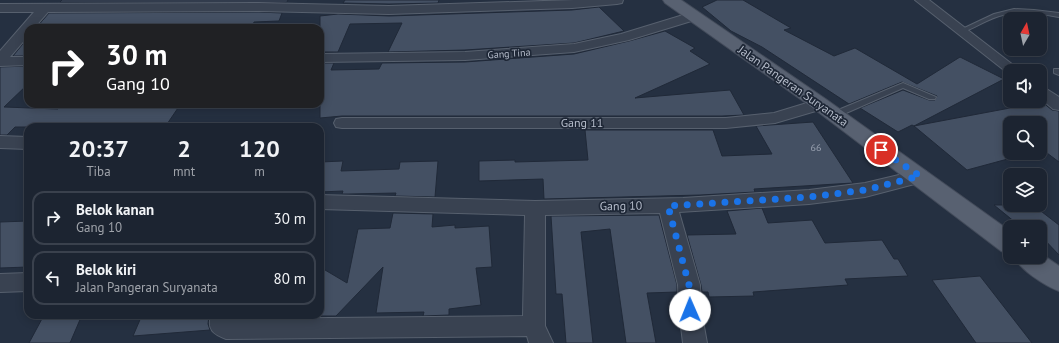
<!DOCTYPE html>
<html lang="id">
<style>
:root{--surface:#1c2431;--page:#29303d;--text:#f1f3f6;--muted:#a0a4ab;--line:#3a414d}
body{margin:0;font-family:"PT Sans",sans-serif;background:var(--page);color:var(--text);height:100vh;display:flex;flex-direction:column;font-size:15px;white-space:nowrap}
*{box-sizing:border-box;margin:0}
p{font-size:13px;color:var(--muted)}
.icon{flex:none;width:22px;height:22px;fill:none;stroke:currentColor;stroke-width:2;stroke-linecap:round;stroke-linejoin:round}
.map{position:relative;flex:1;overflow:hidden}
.panel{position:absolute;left:24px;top:123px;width:300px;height:196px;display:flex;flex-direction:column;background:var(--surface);border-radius:12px;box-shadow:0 2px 10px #0003,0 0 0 1px var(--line)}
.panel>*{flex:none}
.top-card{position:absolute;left:24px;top:24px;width:300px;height:84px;border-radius:12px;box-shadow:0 2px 10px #0003,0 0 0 1px var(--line);background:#202124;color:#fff;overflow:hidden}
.needle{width:26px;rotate:9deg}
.fabs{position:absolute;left:1003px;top:12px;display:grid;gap:8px}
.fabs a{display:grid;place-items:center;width:44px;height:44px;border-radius:8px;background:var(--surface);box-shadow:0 2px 10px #0003,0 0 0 1px var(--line);font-size:20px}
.pin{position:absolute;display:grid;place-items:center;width:34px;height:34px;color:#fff;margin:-17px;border:2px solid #fff;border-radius:50%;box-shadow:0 1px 4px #0007}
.me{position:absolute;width:44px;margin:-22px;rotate:359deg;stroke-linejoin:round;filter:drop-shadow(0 0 3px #0008)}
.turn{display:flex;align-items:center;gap:14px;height:84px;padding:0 16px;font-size:18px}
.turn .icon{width:52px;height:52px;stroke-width:2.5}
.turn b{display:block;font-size:28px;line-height:34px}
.eta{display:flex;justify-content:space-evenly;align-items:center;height:68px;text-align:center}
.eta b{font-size:24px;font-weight:800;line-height:28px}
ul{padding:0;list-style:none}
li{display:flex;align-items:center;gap:12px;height:54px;margin:0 8px 6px;padding:0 8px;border:2px solid var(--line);border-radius:12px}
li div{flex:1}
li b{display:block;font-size:15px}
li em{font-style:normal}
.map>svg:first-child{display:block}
</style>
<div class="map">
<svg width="1059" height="343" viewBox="0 0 1059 343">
<rect width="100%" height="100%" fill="#253041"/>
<g fill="#445063" stroke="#202938">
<path d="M62,0h226l-1,2h-227z"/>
<path d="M345,0h94l-1,3 -49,1 -46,-1z"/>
<path d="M717,0h26l48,28 -7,2 50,26 21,-8 62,36 43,-27 44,22 -90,47 -2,-1 -14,7 -38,-24 43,-18 26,10h6l2,-4 -35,-14 -53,22 -87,-57 -31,-16 -29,-24z"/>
<path d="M599,7l25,24 -50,12 -109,7 -77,2 14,-29 -52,1 -12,28h-18v-36l18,-2 51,2 183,-6z"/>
<path d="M49,13l210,-1 23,1 -3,8 -25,1 -2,6h-216z"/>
<path d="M665,31l30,17 -5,3 20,13 -75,34 95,-8 14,25 -22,1h-380l-22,2v-55h14l-3,7 48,-1 3,-6 83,-1 109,-8 55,-13z"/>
<path d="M26,40h2v16h-15z"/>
<path d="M28,66v18l-24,23 54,2 3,-3 63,-2 56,1 -15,22h-150l-8,8h-7v-68z"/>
<path d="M1042,102l10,8 7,1v51l-16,-12h-3v-27h-30v30h20l-63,17 -53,-44z"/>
<path d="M813,122l40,61 -99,6 1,3 -55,3 -156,4 -1,-20 -64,2v-20l36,-1v2l73,-2 -3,-30h128l9,26 50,-2 -16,-28z"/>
<path d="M343,161l-2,10 58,-2 1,-7 38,-1 -3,36 -40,-1 1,-3 -47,1h-7l1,-3 -23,1v-30z"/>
<path d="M994,205h39l26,20v30l-19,-20v-8h-19z"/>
<path d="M762,208l6,15 44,-3 13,23 57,-3 12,19h4l10,17 -63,3 3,6 -95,7 1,4 -45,1 -1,-5h-6l-1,-7 -14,-50 49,-1 -9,-23z"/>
<path d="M393,213l40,1 -1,13 23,-2v3l34,-2 3,41 -16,1 5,37 -32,4v6l-26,1 1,-4 -48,1 7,-46 -47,49h-16v-49l27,16 11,-54 32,-1z"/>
<path d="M659,215l18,70v7l-30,1 9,50h-30l-16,-114 -29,3 12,111h-27l-4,-49h-6l-5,-78z"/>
<path d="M28,221v46l-28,1v-46z"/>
<path d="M980,276l52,67h-56l-44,-63z"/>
<path d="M44,315h38l-12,28h-41z"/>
<path d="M142,315h67l-1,9 2,6 -77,6z"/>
</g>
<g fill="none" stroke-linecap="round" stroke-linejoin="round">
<g stroke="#57606e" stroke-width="2">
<g id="service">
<path d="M1014,9l20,1 25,3v4c-18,-3 -37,-7 -56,-2 -14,3 -26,12 -40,17h-4l-1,-1 36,-17z"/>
<path d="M1054,69h5v6l-5,-2z"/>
<path d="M903,83l33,14 -1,2h-6l-26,-11 -66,29 -3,1 -4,-3 1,-2z"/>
</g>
</g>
<g stroke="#57606e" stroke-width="2">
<g id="minor">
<path d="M574,0h49l-1,3 -5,1 -45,4 -183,6 -130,-3 -211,1 -14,16h-6v8l-18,21h18v8l-28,1v-15l34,-39h-34v-8l259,-1 130,3z"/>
<path d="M915,0h14l92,71h-11v3h-1z"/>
<path d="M693,12l5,1 2,3 -2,3 -69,21 -55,12 -109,8 -145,2v-8l145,-2 109,-8 47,-10z"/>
<path d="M1040,86l5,2 14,9v13l-6,-1 -13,-11z"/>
<path d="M820,99l6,1 2,4 -2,4 -51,15 -49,5h-384l-6,-1 -2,-4 2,-4 6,-1h384l48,-5z"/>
<path d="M0,136l28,1v12l-28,-1z"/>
<path d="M920,170l6,1 3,5 -3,5 -61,16 -56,7 -130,8 21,73 1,25 6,33h-24l-4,-33 -1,-25 -18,-72 -115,2v111l8,17h-24l-2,-7 -301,3c-13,-5 -19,-9 -15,-24h22l-1,4 291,-3 2,-101 -205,-6v-14l215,6 148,-3 126,-8 56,-7z"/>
<path d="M28,273v18l-28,1v-18z"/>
</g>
</g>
<g stroke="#434b5a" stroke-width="2">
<g id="primary">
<path d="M663,0h18l146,100 183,131v23l-9,-3 -188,-143 -148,-105z"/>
<path d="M1040,253l19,13v25c-14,-5 -38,-21 -45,-34h26z"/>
</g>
</g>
<use href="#service" fill="#394251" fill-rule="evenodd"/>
<use href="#minor" fill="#394251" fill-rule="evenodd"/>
<use href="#primary" fill="#586171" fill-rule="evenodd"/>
</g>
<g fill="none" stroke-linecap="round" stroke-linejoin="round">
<path stroke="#1a73e8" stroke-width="7" stroke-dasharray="0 12.6" d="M690,310l-1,-25 -21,-79 141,-9 56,-7 55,-14 -39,-26"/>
</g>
<g text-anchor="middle" stroke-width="3.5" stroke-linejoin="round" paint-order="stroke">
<g font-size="10" fill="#b6bdcb" stroke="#1e2736">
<text transform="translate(509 53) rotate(-4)" y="4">Gang Tina</text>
</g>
<g font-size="10" fill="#9aa2b1">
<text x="816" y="151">66</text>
</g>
<g font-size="12" fill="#b6bdcb" stroke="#1e2736">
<text transform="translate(793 86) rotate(35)" y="4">Jalan Pangeran Suryanata</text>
<text x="582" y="127">Gang 11</text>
<text transform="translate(621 206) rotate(-1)" y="4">Gang 10</text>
</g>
</g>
</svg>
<div class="fabs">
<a><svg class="needle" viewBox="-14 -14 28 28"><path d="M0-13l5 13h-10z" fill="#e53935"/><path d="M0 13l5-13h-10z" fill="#a0a4ab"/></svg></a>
<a><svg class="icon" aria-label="sound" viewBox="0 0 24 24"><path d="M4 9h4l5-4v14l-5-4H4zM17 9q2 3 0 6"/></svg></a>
<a><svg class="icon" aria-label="search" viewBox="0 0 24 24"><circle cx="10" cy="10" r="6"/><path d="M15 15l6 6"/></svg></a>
<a><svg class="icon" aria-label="layers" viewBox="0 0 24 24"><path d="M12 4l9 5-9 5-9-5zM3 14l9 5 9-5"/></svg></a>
<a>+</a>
</div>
<div class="pin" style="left:881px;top:150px;background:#d93025"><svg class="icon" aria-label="arrive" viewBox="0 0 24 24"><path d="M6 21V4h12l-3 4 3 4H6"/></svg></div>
<svg class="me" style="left:690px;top:310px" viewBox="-20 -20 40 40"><circle r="19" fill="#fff"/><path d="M0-13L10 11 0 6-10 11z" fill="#1a73e8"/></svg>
<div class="top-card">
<div class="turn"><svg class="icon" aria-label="right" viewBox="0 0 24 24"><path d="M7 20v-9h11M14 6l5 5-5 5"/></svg><div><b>30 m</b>Gang 10</div></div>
</div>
<section class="panel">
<div class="eta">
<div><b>20:37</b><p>Tiba</p></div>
<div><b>2</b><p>mnt</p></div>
<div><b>120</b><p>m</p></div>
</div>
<ul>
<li><svg class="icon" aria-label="right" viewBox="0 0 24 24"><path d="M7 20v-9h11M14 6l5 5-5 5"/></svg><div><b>Belok kanan</b><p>Gang 10</p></div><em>30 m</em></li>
<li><svg class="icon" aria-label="left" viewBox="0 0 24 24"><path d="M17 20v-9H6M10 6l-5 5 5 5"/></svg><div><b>Belok kiri</b><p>Jalan Pangeran Suryanata</p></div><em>80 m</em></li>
</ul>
</section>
</div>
